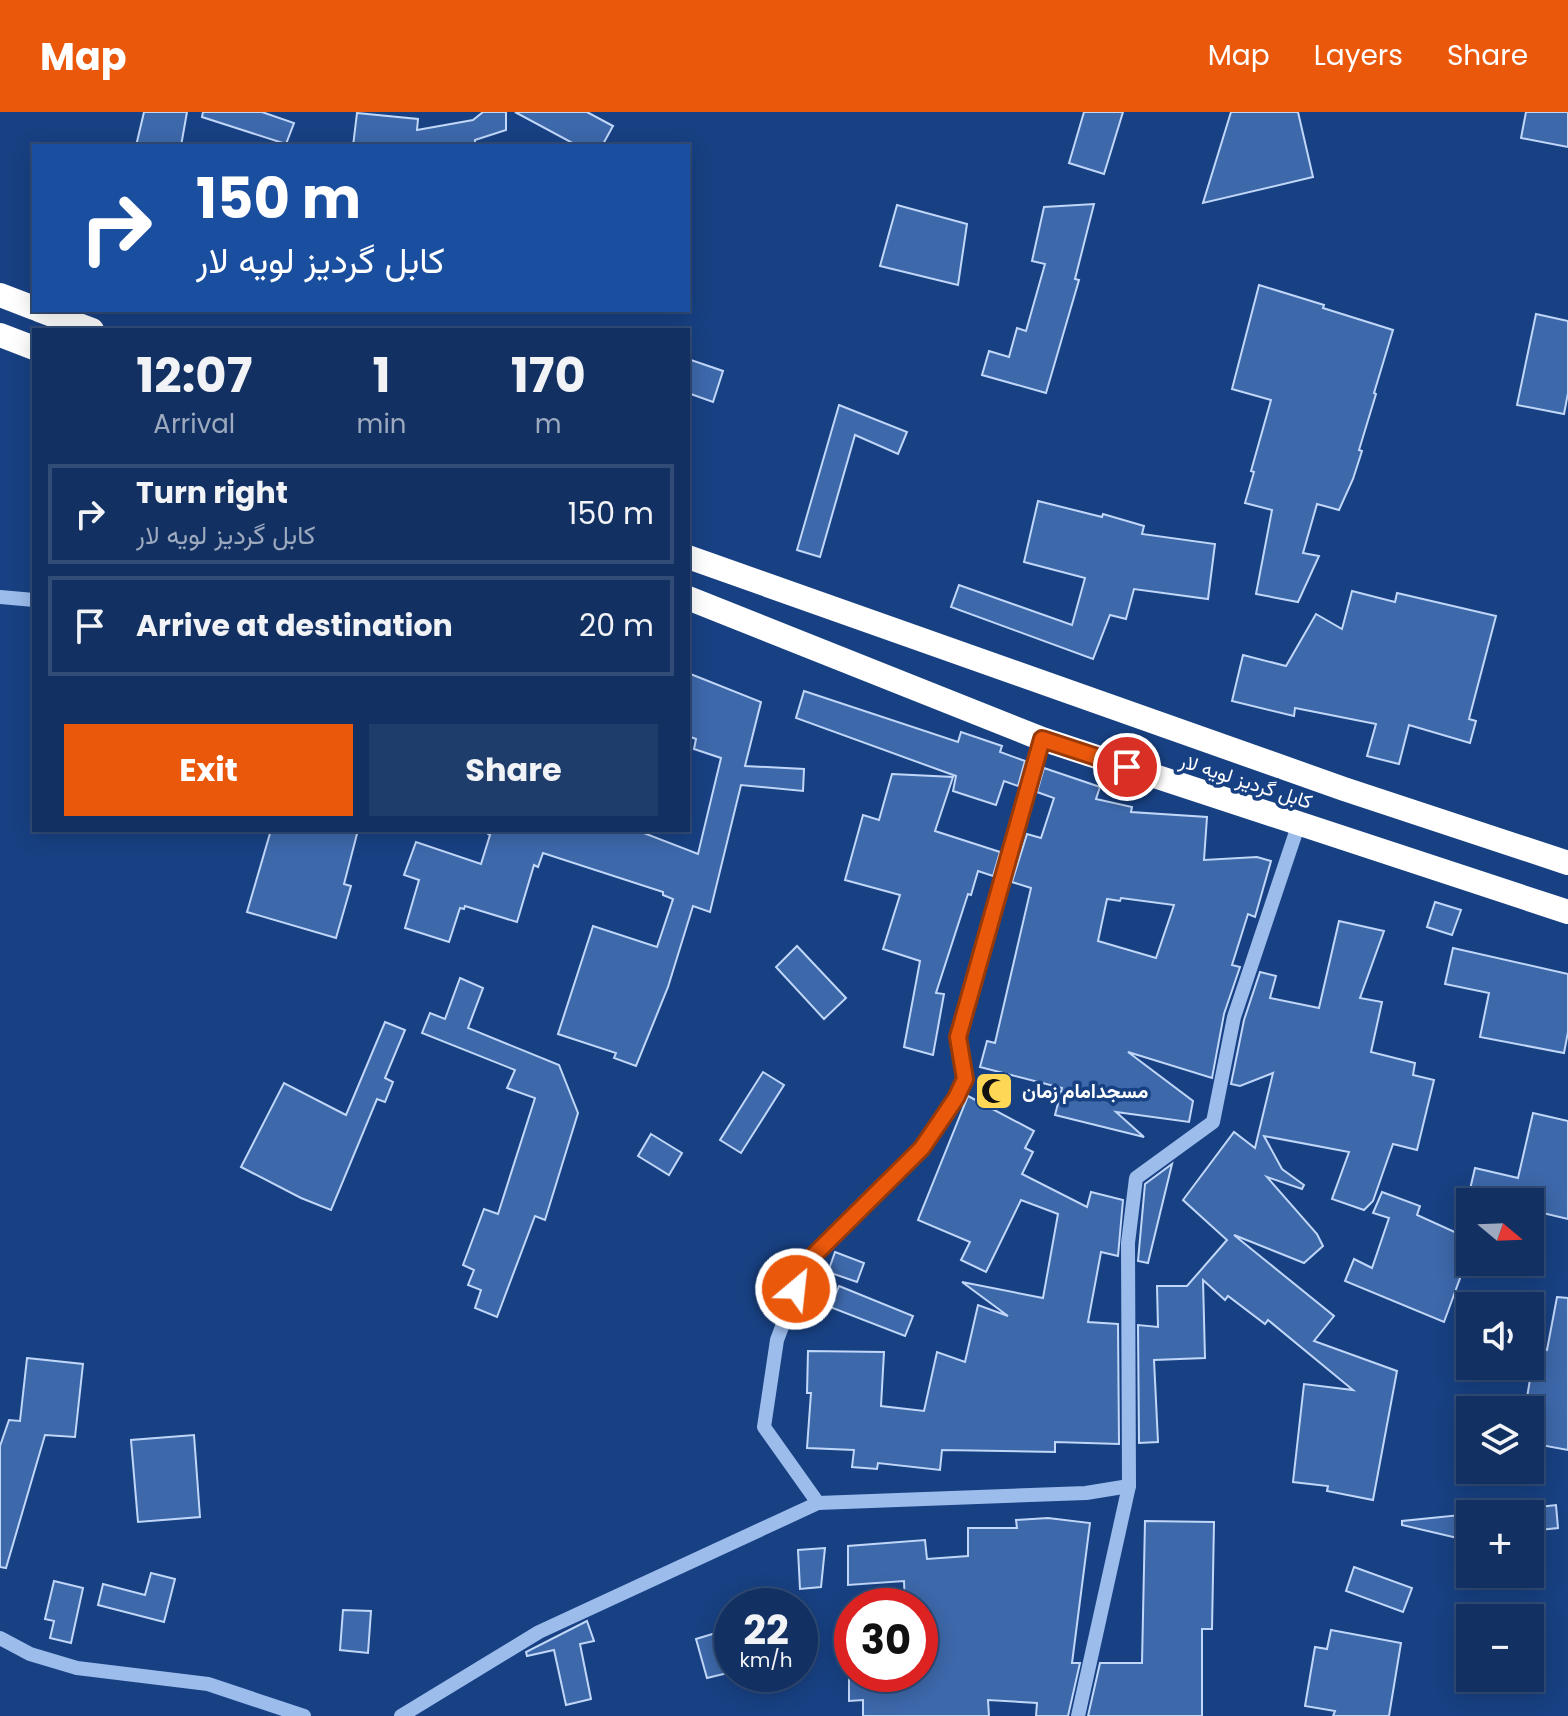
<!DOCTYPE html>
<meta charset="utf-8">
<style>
:root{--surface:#123162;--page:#1f3d6b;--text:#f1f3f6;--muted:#9ca9be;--line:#314c77;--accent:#ea580c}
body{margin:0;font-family:Poppins,Vazirmatn,sans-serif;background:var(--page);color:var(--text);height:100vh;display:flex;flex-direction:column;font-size:30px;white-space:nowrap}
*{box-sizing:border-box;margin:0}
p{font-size:26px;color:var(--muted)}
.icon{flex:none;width:44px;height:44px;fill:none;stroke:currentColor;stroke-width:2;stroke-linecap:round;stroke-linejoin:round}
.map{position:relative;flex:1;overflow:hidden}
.drawer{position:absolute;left:32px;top:216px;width:658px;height:504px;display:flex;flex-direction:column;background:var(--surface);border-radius:0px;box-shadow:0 4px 20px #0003,0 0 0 2px var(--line)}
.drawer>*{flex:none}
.banner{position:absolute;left:32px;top:32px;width:658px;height:168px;border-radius:0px;box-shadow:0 4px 20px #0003,0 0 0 2px var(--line);background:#1a4fa0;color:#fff;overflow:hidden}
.needle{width:52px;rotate:109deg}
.tools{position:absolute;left:1456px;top:1076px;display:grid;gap:16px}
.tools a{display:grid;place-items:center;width:88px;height:88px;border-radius:0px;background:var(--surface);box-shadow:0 4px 20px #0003,0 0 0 2px var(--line);font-size:40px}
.speed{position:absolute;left:714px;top:1476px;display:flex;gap:16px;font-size:40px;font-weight:700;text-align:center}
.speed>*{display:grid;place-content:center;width:104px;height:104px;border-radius:50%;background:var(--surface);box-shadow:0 4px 20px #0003,0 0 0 2px var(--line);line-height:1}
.speed small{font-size:20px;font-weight:400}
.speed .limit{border:12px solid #d22;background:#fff;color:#111}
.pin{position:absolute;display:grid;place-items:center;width:68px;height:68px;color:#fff;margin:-34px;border:4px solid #fff;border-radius:50%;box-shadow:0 2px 8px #0007}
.me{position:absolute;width:88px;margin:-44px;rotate:28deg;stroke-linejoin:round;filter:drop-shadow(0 0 6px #0008)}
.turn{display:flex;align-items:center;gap:28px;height:168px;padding:0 32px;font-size:36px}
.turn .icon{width:104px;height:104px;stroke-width:2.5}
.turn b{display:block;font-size:56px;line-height:68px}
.eta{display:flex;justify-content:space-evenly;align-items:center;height:136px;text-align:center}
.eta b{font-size:48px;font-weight:700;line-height:56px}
.cta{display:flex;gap:16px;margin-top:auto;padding:16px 32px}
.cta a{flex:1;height:92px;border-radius:0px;background:var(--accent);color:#fff;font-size:32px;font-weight:700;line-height:92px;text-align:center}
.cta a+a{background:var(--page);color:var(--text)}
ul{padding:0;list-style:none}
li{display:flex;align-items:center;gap:24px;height:100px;margin:0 16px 12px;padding:0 16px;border:4px solid var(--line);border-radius:0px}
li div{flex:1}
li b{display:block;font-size:30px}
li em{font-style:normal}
header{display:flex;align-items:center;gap:48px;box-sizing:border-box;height:112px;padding:0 40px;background:var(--accent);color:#fff}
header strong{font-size:38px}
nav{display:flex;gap:44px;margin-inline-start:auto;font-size:28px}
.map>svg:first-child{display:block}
</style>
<header>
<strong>Map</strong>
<nav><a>Map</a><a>Layers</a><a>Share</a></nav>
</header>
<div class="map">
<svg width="1568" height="1604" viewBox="0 0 1568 1604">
<rect width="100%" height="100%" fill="#184183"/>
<g fill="#3d68aa" stroke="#c1d7f9" stroke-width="2" fill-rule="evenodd">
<path d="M144,0h43l-6,34h-45z"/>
<path d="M203,0h59l32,11 -8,21 -84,-27z"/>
<path d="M483,0h23v18l-31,10v6h-122l4,-33 61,6 -1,11 56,-10z"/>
<path d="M515,0h72l26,14 -11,20h-24z"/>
<path d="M1084,0h39l-19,62 -35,-11z"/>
<path d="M1231,0h67l15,65 -110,26z"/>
<path d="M1526,0h42v35l-47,-9z"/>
<path d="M1094,92l-19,75 4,1 -33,113 -64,-18 7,-24 20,6 8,-29 9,3 19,-67 -13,-3 12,-54z"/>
<path d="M897,93l70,19 -9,61 -78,-19z"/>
<path d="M1259,173l65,20 -1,3 70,22 -19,63 2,1 -17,56 3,1 -9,28 -14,31 -22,-6 -14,49 16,3 -21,46 -42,-8 16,-84 -27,-7 9,-31 -3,-1 20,-71 -39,-11z"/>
<path d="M1536,202l32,7v72l-4,21 -47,-9z"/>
<path d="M688,247l35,12 -10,31 -25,-9z"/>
<path d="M839,293l68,27 -9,22 -43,-19 -35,122 -23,-7z"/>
<path d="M1038,389l64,16 1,-3 41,12 -2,8 73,10 -7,55 -74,-10 -8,30 -16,-4 -17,44 -142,-52 8,-22 113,40 13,-47 -61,-16z"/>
<path d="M1352,479l43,11 2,-9 99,23 -27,103 7,2 -6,22 -61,-18 -10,39 -32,-8 9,-32 -81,-16 -1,8 -62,-15 11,-46 43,11 30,-52 26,15z"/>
<path d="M688,561l73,29 -16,64 59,3 -1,22 -62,-6 -31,127 -17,-6 -25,81 -32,79 -22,-8 2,-5 -58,-19 35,-108 64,21 16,-48 -10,-4v-3l-120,-39 -5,14 -4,-2 -17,57 -52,-16 -1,3 -4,-1 -11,34 -44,-14 14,-48 -15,-5 12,-33 65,22 9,-29 -2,-1v-4h148l62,24 23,-96 -27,-9 2,-10 -8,-3z"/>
<path d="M804,579l154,51 3,-10 41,14 -2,6 25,9 -7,25 -14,-5 -8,24 -43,-14 3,-15 -160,-58z"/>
<path d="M1044,656l56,19 -4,12 36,8 -1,5 76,5 -3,43 53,-3 14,4 -16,56 -7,-3 -16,51 8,2 -16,47 -12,64 -84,-26 65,49 -4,21 -73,-10 28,25 -89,-22 7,-27 -82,-21 7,-26 8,2 36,-155 -19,-6 15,-48 14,4 13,-40 -17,-6zM1121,786l53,7 -18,53 -58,-17 9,-42 13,2z"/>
<path d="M892,662l61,3 -18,54 65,21 -7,24 -15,-5 -7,24 -3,-1 -32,99 8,1 -11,61 -29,-8 16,-86 -37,-12 17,-54 -55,-15 18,-65 16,5z"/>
<path d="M271,718h87l-14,54 7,2 -15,52 -89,-26z"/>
<path d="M1435,790l26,8 -9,25 -25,-8z"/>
<path d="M1339,809l45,10 -24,67 22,4 -11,50 44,11 -2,12 21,5 -17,70 -24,-6 -20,57 -9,9 -32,-11 17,-47 -85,-16 18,33 22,16 -2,4 -35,-12 50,57 6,12 -19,17 -70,-28 100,81 -20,25 83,30 -24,129 -46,-9 1,-5 -35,-4 11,-98 49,6 -85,-70 -3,4 -37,-28 -3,4 -22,-20 2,78 -51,2 4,82 -19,1 -1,-118 20,2 -1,-41h30l40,-46 -44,-40 51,-68 21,16 18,-75 -33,13 -9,-2 13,-64 16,-48 16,4 -6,22 49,10z"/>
<path d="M797,834l49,52 -22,21 -48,-52z"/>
<path d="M1453,836l115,26v58l-4,21 -84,-16 9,-44 -44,-9z"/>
<path d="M460,866l23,10 -15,40 91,37 19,48 -33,107 -10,-4 -38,101 -22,-9 6,-18 -13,-5 6,-15 -11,-5 21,-56 14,5 37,-116 -28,-10 8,-18 -93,-37 8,-20 15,6z"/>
<path d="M385,910l20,8 -20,48 8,4 -8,20 -8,-3 -46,111 -30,-12 -60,-31 43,-84 62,32z"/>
<path d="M763,960l21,13 -43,68 -21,-13z"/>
<path d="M968,984l66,35 -9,17 8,4 -11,22 65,33 4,-15 32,8 -5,56 -17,-4 -13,70 30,2 1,120 -64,-2v10l-113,-2 -2,20 -62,-7 -1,6 -25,-2 2,-17 -47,-2 4,-55h-4l1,-42 76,1 -3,54 43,5 13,-59 28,10 13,-57 30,11 -46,-34 81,16 15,-84 -37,-14 -35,72 -25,-12 9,-18 -52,-22z"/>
<path d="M1533,1001l35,8v98l-38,-9v-8h-63l8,-34 43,10z"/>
<path d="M651,1022l31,19 -13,22 -31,-19z"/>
<path d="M1172,1052l-24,99 -10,-2 7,-77z"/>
<path d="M1382,1080l38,14 -3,9 53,24v12l-26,71 -99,-41 9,-22 18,9 17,-50 -16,-5z"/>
<path d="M835,1140l29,11 -7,19 -29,-10z"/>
<path d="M839,1174l74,30 -8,20 -75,-29z"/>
<path d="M1557,1185l11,1v152l-38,-7v-33h-5l6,-37 -1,-27 17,4z"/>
<path d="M27,1246l56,6 -8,73 -30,-2 -39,133 -6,-1v-121l9,-26 11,1z"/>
<path d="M194,1323l6,82 -62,5 -7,-82z"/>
<path d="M1556,1393l2,23 -28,3v-23z"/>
<path d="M1470,1402v27l-68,-16v-4z"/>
<path d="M1048,1406l42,5 -18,140h8l-12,53h-32l1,-13 -49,-3 1,16h-126v-16l-14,1v-26h71v-69h-15l-1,-25 -56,4v-39l77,-6 2,19 41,-3v-28h49l-1,-8z"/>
<path d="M1145,1409l69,1 -2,107h-10v87h-114l12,-53h42z"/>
<path d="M825,1436l-4,39 -21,2 -2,-39z"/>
<path d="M1354,1455l58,21 -9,24 -57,-21z"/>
<path d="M151,1461l24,6 -11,43 -66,-17 5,-21 42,11z"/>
<path d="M54,1469l29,7 -12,55 -21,-5 4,-17 -9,-2z"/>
<path d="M343,1498l28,1 -3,42 -28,-3z"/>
<path d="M587,1509l7,20 -14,3 11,55 -25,6 -12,-55 -27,6 -1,-4z"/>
<path d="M732,1516v44l-25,6 -11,-39z"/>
<path d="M1331,1518l70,13 -12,73h-56l2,-5 -30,-5 10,-59 12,2z"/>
</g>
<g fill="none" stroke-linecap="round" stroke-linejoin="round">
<g stroke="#9cbcec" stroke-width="14">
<path d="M0,485l34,3"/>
<path d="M818,1391l-54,-76 13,-87 29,-77 116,-115 34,-50 9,-19 -7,-42 84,-298"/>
<path d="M0,1526l30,16 47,14 131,16 96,32"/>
<path d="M401,1604l138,-84 279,-129 268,-10 43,-7"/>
<path d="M1078,1604l51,-230 -1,-243 8,-65 77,-56 21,-105 65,-194"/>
</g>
<g stroke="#fff" stroke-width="24">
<path d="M0,183l34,13"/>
<path d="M39,198l53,20"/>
<path d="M0,223l34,13"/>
<path d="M688,445l656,232 224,74"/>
<path d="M688,486l354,141 526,173"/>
</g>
</g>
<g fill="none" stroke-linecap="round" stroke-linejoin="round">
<g stroke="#983908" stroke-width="20">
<path id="route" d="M796,1177l10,-26 116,-115 34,-50 9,-19 -7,-42 84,-298 85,28"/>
</g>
<use href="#route" stroke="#ea580c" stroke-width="14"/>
</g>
<defs>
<g id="mosque-square" transform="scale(2)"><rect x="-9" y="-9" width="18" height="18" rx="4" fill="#ffd757" stroke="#184183"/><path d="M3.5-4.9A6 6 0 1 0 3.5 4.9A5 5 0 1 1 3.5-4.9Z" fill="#111"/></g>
</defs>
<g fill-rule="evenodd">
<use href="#mosque-square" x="994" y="979"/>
</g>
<g text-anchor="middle" stroke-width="7" stroke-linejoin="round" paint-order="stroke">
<g font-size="20" fill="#fff" stroke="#184183">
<text transform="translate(1246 669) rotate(18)" y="7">کابل گردیز لویه لار</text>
</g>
<g font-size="20" font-weight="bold" fill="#fff" stroke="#184183" text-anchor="start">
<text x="1022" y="986">مسجدامام زمان</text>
</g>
</g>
</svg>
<div class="tools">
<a><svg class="needle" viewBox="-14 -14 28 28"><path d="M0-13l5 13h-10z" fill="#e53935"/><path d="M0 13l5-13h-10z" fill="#9ca9be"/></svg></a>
<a><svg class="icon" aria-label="sound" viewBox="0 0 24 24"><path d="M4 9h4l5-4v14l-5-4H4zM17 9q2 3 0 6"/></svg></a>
<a><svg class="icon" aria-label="layers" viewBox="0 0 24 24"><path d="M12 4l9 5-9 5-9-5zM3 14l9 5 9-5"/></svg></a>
<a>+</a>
<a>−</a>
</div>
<div class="speed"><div>22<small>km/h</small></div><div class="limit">30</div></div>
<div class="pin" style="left:1127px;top:655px;background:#d93025"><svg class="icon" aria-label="arrive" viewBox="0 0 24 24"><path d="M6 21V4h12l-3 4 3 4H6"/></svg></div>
<svg class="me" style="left:796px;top:1177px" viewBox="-20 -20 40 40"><circle r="17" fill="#ea580c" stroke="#fff" stroke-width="3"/><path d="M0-11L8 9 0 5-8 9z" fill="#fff"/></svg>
<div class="banner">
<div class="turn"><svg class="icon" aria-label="right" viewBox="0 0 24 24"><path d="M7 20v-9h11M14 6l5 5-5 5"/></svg><div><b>150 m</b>کابل گردیز لویه لار</div></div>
</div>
<section class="drawer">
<div class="eta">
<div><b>12:07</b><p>Arrival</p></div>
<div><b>1</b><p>min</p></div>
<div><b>170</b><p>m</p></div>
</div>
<ul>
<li><svg class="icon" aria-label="right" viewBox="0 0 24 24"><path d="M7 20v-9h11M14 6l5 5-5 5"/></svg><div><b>Turn right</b><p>کابل گردیز لویه لار</p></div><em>150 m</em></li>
<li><svg class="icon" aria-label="arrive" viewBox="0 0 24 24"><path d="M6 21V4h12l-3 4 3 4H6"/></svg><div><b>Arrive at destination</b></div><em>20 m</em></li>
</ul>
<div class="cta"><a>Exit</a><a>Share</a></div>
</section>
</div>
